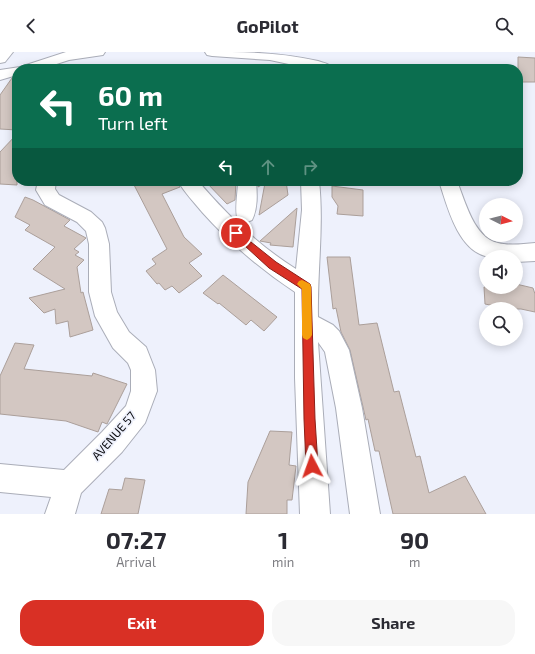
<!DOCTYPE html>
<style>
:root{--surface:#fff;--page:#f7f7f7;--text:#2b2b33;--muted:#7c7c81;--accent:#d93025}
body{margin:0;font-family:"Exo 2",sans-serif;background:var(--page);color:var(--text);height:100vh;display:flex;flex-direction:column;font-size:15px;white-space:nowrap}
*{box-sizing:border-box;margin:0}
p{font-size:13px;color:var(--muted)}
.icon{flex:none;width:22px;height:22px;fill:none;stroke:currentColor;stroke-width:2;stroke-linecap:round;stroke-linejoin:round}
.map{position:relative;height:462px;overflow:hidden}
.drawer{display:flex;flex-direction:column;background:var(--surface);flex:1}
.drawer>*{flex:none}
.guide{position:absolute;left:12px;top:12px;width:511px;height:122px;border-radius:16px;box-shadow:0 2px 10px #0003;background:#0b6e4f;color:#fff;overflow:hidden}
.needle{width:26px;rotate:96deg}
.tools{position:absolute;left:479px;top:146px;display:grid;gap:8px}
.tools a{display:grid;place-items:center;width:44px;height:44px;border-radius:50%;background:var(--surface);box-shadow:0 2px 10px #0003;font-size:20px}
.pin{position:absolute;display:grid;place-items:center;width:34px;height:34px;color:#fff;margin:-17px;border:2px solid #fff;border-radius:50%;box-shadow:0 1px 4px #0007}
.me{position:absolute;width:44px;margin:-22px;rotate:356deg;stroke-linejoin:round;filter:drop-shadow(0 0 3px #0008)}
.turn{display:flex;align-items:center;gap:14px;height:84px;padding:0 20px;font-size:18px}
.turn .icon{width:52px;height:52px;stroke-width:2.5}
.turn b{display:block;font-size:28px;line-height:34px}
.lanes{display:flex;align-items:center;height:38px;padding:0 20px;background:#0003;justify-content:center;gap:20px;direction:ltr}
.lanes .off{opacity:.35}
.eta{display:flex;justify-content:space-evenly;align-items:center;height:68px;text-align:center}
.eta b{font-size:24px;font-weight:700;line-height:28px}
.action{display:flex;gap:8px;margin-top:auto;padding:8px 20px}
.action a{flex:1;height:46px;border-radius:16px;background:var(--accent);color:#fff;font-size:16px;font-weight:700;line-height:46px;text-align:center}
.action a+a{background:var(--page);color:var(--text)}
header{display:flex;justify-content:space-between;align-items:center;height:52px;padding:0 20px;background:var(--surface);font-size:18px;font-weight:700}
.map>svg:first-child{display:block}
</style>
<header><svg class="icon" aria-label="back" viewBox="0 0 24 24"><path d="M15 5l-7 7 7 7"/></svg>GoPilot<svg class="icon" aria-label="search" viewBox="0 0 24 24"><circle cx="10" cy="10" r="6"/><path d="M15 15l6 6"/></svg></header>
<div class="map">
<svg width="535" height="462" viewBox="0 0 535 462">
<rect width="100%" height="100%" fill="#eef1fc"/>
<g fill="#d3c7c2" stroke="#ab9f9a">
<path d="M518,5l17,1v24h-17z"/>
<path d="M17,25v53l-17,-1v-34l12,-17z"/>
<path d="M17,82v51l-17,-1v-32z"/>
<path d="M132,129h45l3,6 -18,7 22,43 18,17 -13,9 13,13 -23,17 -7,-7 -7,4 -6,-7 -2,1 -11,-13 10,-7 -4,-5 15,-10z"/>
<path d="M205,129h31l-1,19 -8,4z"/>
<path d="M258,129h28l2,14 -29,20 6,-32 -7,4z"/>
<path d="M332,134l31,4v26l-26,-2 1,-8 -6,-9z"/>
<path d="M25,145l8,3 37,20 -6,6 22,12 -12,11 5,3 -4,3 9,5 -7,7 4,26 2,-1 10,38 -23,7 -2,-16 -12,3 -1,-15 -11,4 -15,-15 36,-9 -32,-20 22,-22 -30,-17 5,-5 -15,-8z"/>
<path d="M297,156l-4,39 -23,-2 1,-2 -11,-2z"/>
<path d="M327,205h23l9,68 18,-2 17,69 5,-1 17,66 4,-1 9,37 36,-17 21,38h-93l-14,-63h-4l-7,-32 -2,1 -16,-70 -9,-18 -5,-24 -3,1z"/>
<path d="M223,223l54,42 -13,14 -13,-11 -5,5 -27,-22 -1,1 -15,-11z"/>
<path d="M516,232l17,4 2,6v18l-14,-3h-20l-1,-2 -15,-3 -1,-17h32z"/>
<path d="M15,291l19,2 -10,24 68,7 1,-3 34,11 -20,40 -5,-2 -4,10 -32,-11 -66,-7v-38z"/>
<path d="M270,379l22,1 -3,33 7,1 -4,34h-5v14h-41l2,-32z"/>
<path d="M125,426l20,2 -7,34h-37l8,-25 13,1z"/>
</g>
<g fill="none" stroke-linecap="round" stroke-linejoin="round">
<g stroke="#aaadb8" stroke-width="2">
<g id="minor">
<path d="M0,0h13l-8,10 -5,1z"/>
<path d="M66,0h39l-2,3 -34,5 -28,9h-24v6l-17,5v-10l20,-3z"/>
<path d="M205,0c40,0 74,0 113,9 6,2 13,3 16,8h-22l-42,-9 -58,-4 -5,-1z"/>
<path d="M38,129h18l-1,8 4,6 32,17 11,10 3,6 4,16 2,48 6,20 12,20 17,15 9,23 2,21 -12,32 -23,29 -41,41 -6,21h-30l6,-17 -51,-5v-28l64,6 38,-38 24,-26 5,-15v-21l-3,-7 -15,-15 -18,-32 -6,-24v-48l-3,-13 -9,-9 -32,-17 -9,-15z"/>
<path d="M178,129h20c28,33 61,65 98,88l6,-59 -1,-29h18c5,45 -2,90 -1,136l15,8 6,6 10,19 13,58 18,106h-30l-14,-106 -11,-56 -7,-10 12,172h-30l-5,-136v-86c-35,-23 -65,-49 -93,-80 -8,-10 -18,-20 -24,-31z"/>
<path d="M238,129h18c1,13 2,27 -4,39l-7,3 -7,-3c-4,-8 0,-28 0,-39z"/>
<path d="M439,129h18c8,20 17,57 41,62 12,3 25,1 37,0v18l-19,1v-5c-10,0 -22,2 -31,-1 -28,-8 -38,-51 -46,-75z"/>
</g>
</g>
<use href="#minor" fill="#fff" fill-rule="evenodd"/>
</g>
<path fill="#d93025" stroke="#8d1f18" d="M236,178l40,32 34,22 1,3 4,132 3,47 -2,5 -4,1 -4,-1 -2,-5 -2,-47 -2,-130 -33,-21 -36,-33 -2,-2z"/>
<path fill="#f59e0b" d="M302,228l8,4 1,3 1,48 -2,3 -3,2 -4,-2 -1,-3v-46l-5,-5 2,-3z"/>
<g text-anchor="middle" stroke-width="3.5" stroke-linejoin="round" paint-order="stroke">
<g font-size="12" fill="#0b0c10" stroke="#eef1fc">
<text transform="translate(114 384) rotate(-49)" y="4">AVENUE 57</text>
</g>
</g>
</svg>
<div class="tools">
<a><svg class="needle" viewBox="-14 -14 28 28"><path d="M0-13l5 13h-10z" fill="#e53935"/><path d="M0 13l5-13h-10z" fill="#7c7c81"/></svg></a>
<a><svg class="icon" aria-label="sound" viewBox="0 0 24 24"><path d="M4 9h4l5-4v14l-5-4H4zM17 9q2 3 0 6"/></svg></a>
<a><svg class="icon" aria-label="search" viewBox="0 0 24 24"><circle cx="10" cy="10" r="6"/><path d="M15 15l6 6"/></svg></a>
</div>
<div class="pin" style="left:236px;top:181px;background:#d93025"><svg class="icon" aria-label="arrive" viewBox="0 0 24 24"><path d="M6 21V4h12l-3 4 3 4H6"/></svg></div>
<svg class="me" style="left:312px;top:414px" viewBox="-20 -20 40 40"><path d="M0-17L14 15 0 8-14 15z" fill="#d93025" stroke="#fff" stroke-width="4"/></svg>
<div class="guide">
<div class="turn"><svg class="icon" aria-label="left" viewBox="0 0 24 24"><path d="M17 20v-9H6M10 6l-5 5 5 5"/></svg><div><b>60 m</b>Turn left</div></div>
<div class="lanes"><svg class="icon" aria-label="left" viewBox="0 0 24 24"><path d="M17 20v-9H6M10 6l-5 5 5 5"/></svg><svg class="icon off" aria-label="ahead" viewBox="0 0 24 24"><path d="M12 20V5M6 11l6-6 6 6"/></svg><svg class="icon off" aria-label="right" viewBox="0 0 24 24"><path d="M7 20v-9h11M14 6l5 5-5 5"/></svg></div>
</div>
</div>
<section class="drawer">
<div class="eta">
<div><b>07:27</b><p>Arrival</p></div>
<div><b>1</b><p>min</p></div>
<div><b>90</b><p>m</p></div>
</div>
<div class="action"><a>Exit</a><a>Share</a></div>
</section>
